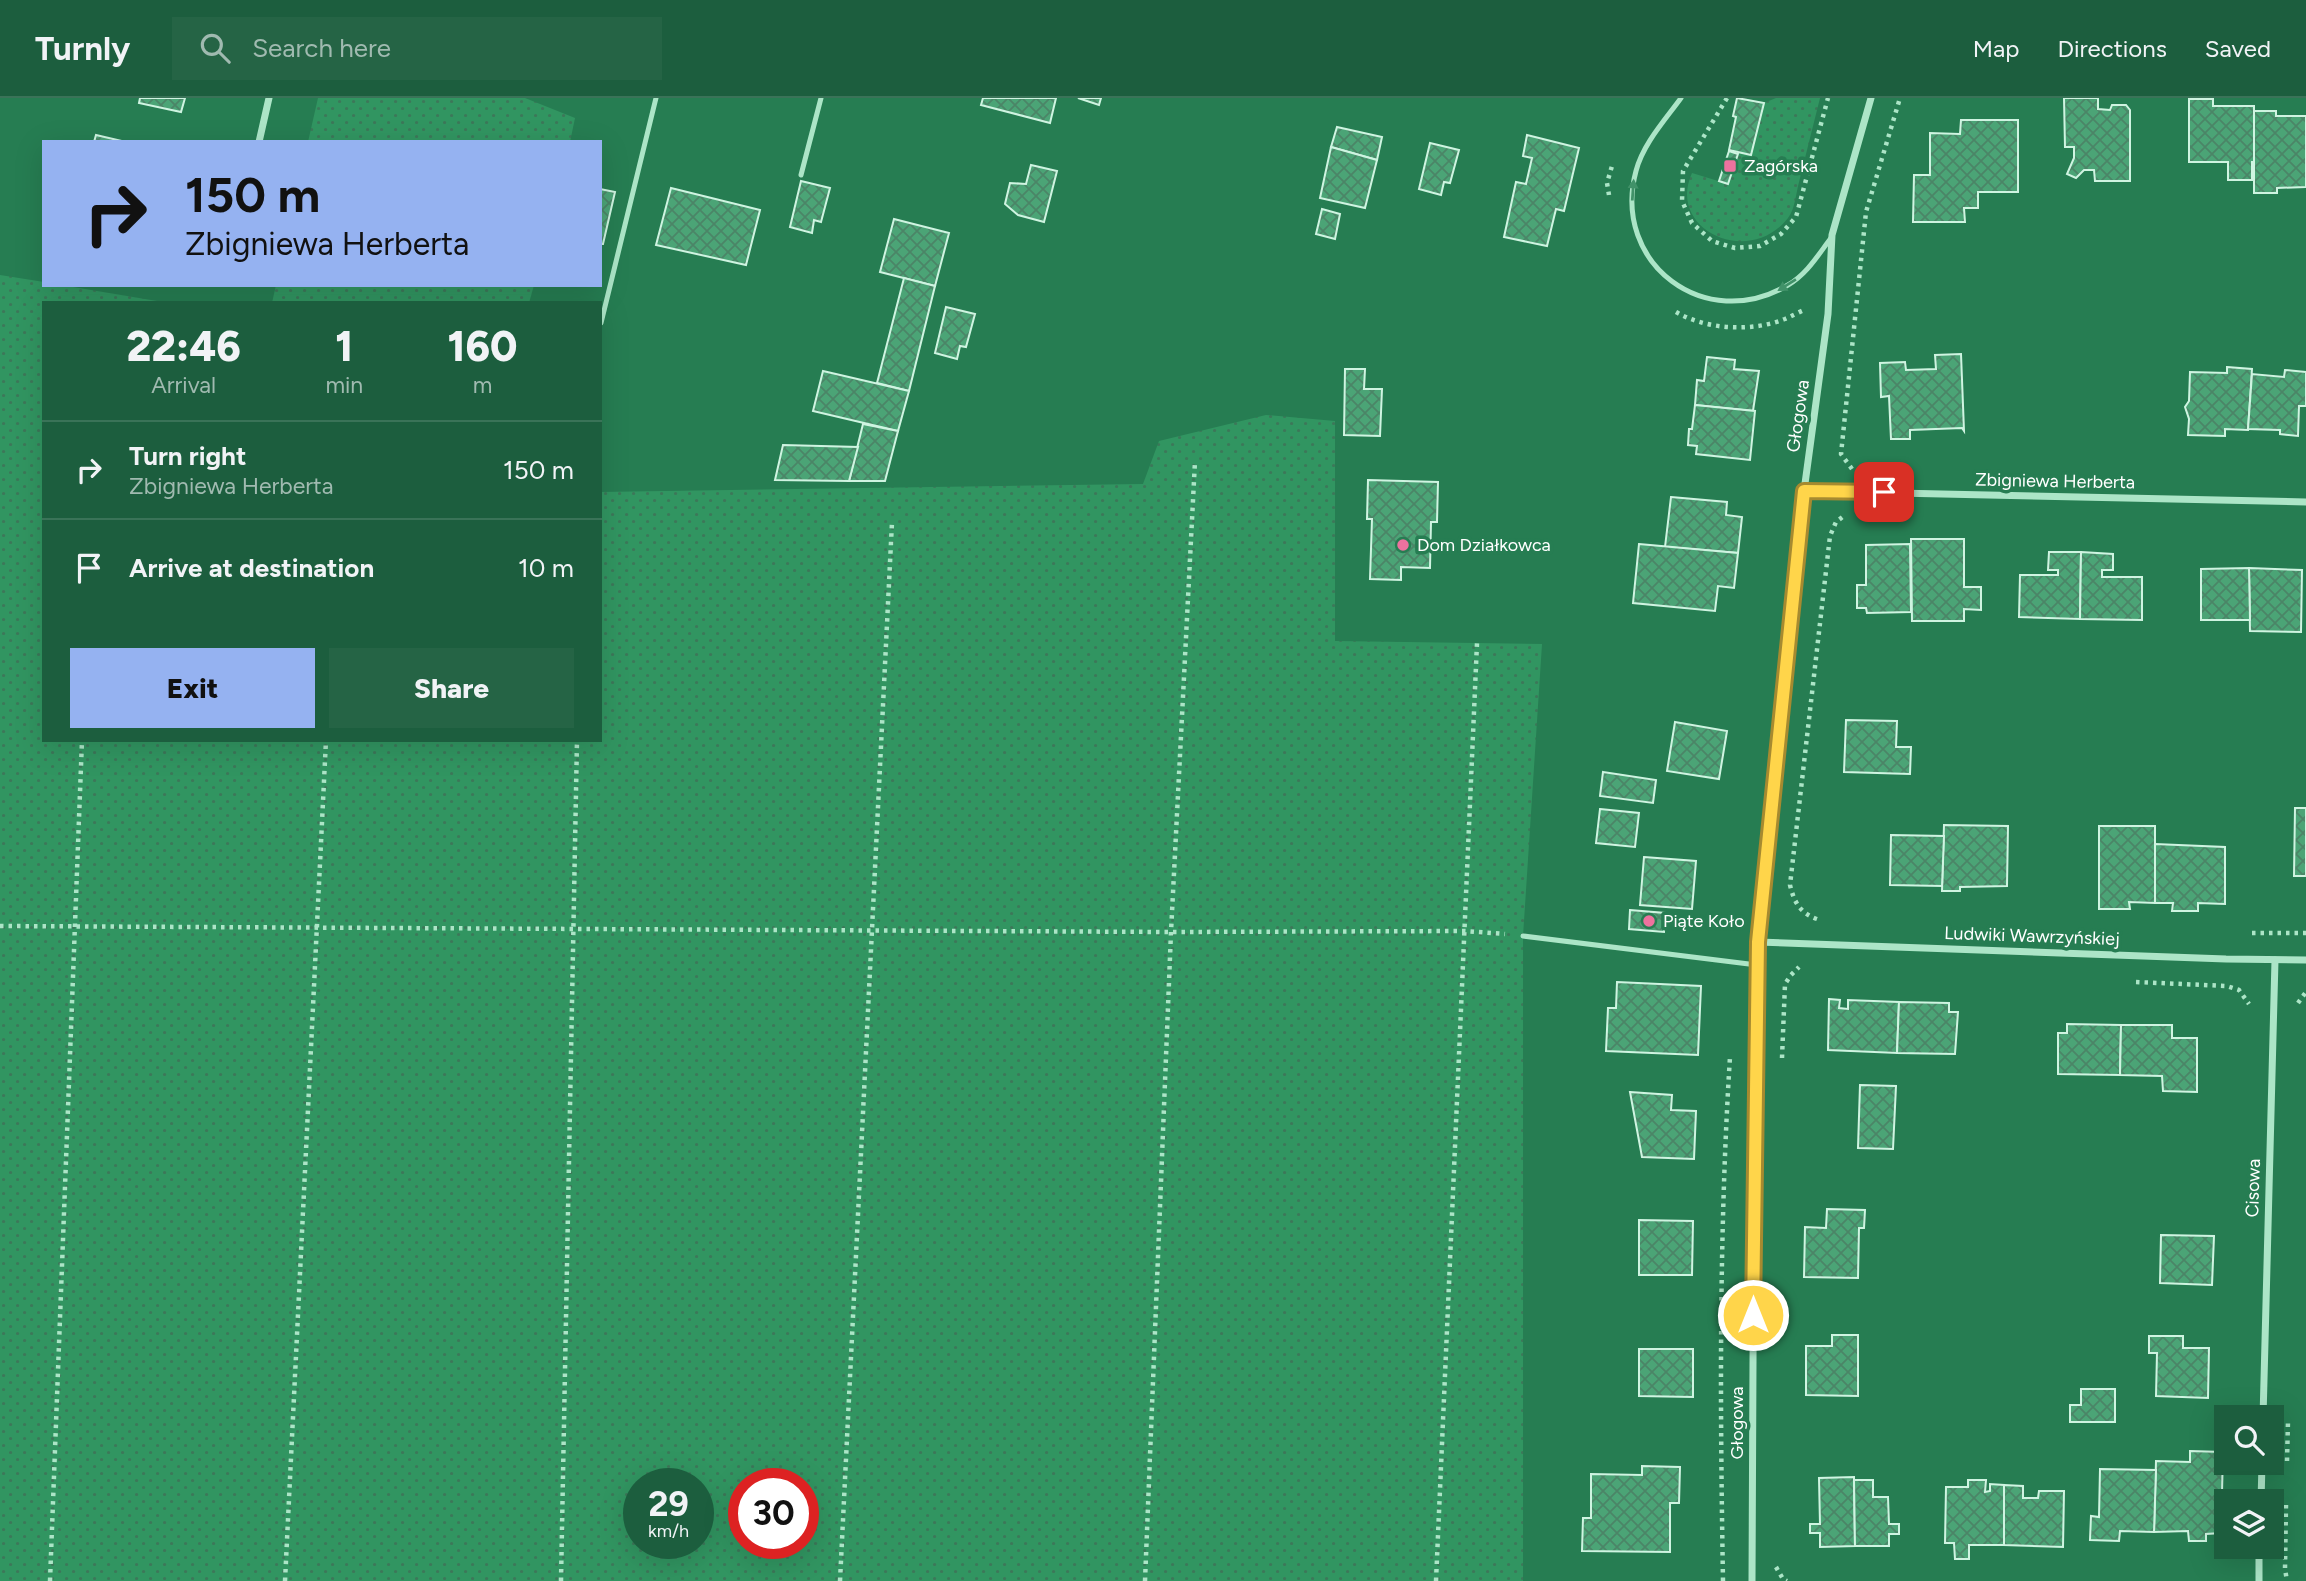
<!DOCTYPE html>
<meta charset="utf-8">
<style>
:root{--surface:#1c5e3e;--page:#256445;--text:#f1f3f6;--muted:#a0bab0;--line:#3a7358;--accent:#95b2f1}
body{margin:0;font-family:Figtree,sans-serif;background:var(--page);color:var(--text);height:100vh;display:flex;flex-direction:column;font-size:26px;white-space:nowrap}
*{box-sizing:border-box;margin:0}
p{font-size:23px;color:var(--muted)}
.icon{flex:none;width:38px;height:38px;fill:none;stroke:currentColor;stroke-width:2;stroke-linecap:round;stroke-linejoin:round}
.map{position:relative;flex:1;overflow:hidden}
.details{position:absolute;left:42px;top:203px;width:560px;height:441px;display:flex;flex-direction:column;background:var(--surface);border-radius:0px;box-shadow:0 7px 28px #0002}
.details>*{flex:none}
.guide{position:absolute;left:42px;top:42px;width:560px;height:147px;border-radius:0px;box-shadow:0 7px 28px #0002;background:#95b2f1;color:#111;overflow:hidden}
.fabs{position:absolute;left:2214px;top:1307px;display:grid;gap:14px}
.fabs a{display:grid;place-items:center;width:70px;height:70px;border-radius:0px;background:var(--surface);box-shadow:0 7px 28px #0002;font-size:35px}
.speed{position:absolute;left:623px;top:1370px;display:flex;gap:14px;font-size:35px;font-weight:700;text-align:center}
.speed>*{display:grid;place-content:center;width:91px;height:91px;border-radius:50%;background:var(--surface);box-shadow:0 7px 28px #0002;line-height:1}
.speed small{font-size:18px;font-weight:400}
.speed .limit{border:10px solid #d22;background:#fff;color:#111}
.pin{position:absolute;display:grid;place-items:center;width:60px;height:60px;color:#fff;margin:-30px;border-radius:14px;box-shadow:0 4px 10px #0006}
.me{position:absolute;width:77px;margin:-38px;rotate:0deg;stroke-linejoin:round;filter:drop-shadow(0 0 5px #0008)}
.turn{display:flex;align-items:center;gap:24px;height:147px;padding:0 28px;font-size:32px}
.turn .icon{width:91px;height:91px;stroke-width:2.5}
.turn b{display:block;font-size:49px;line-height:60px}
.eta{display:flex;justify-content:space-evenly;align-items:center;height:119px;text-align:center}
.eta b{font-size:42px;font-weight:800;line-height:49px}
.primary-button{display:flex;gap:14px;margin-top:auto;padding:14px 28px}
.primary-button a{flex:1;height:80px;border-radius:0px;background:var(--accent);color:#111;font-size:28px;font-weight:800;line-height:80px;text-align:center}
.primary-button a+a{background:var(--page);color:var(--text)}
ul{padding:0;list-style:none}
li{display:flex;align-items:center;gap:21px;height:98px;padding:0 28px;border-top:2px solid var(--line)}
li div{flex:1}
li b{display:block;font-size:26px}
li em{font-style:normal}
header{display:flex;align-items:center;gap:42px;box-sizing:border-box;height:98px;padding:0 35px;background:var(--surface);border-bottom:2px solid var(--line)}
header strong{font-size:33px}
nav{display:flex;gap:38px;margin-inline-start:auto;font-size:24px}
.search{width:490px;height:63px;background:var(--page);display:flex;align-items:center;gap:18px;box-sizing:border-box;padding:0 24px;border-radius:0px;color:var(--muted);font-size:26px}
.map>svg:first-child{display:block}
</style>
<header>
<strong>Turnly</strong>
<div class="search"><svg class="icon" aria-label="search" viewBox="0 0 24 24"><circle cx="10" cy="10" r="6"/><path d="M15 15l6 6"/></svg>Search here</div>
<nav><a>Map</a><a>Directions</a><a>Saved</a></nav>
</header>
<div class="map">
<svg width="2306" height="1483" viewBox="0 0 2306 1483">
<defs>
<pattern id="green-dots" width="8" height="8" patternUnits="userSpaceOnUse" patternTransform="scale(1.75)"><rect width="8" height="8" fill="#319561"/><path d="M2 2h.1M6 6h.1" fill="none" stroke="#3c7859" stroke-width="1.8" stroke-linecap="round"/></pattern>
<pattern id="building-cross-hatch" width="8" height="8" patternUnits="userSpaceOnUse" patternTransform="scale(1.75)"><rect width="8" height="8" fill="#4ba476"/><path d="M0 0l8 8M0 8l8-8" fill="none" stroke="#4b8567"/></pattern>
</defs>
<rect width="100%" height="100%" fill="#267d52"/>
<g fill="url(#green-dots)" fill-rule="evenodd">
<path d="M318,0h207l50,20 -5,24h-262z"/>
<path d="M1776,0h44c-7,28 -14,56 -21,84 -3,11 -4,27 -11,36 -39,50 -122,12 -96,-45l36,11 12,-32 20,-30 4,-19z"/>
<path d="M0,177l44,7v3h17l108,18h-125v437h556v-248l543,-8 16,-43 107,-26 69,6v220l207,3 -19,292v645h-1523zM639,1386h59v60h-59zM744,1386h59v60h-59z"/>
<path d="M276,187h258l-5,18h-257z"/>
</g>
<g fill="url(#building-cross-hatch)" stroke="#cff4e1" stroke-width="2">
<path d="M140,0h45l-4,14 -42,-9z"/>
<path d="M983,0h73l-6,25 -69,-18z"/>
<path d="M1078,0h23l-2,7z"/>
<path d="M1737,0l27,5 -13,52 -22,-5 7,-33 -3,-1z"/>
<path d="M2064,0h34v11l12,1 2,-5h14l4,5v71h-35l-1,-11h-10l-8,8 -9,-4 7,-16v-11h-9z"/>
<path d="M2189,1h24v7h41v56h-2v18h-24v-18h-39z"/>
<path d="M2254,13h22v5h30v71l-29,1v5h-23z"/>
<path d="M1961,22h57v72h-40v16h-14l1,14h-52l1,-47h16v-42l30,1z"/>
<path d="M1337,29l45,10 -5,23 -46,-13z"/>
<path d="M96,37l30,7h-32z"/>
<path d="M1527,37l52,13 -15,63 -8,-2 -9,37 -43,-9 12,-55 10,2 6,-26 -9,-2z"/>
<path d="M1430,45l29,7 -9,33 -6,-1 -3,13 -22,-6z"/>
<path d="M1331,49l46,13 -12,48 -45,-10z"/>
<path d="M1729,53l9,3 -10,30 -9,-3z"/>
<path d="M1031,67l26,6 -13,51 -26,-7 -13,-11 5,-21 16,1z"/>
<path d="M801,83l29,7 -9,34 -7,-2 -2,13 -22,-6z"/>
<path d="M671,90l89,22 -14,55 -90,-20z"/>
<path d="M600,91l15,3 -12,52h-3z"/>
<path d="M1322,111l18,5 -5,25 -19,-5z"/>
<path d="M894,121l55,14 -14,53 -55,-14z"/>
<path d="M904,180l31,8 -26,105 -32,-8z"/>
<path d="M946,209l29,7 -9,33 -6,-1 -3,13 -22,-6z"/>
<path d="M1961,256l3,77 -2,-3 -52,2v9h-19l-2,-43 -8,1 -1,-34 25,-1 1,8 30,-1 -1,-14z"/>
<path d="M1707,259l28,3 -1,9 25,2 -6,40 -58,-6 2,-25 7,1z"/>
<path d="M2227,269l25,2 -4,61 -23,-1v7l-37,-1 1,-16 -4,-12 4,-6 1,-29 37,1z"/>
<path d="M1345,271h20l-1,20h18l-2,47 -36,-1z"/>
<path d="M2285,272l21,2v34h-7l-1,30 -18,-2v-4l-32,-1 4,-55 32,3z"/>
<path d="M823,273l86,20 -11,40 -85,-20z"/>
<path d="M1695,307l60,6 -5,49 -54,-6 1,-8 -9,-1 1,-16h3z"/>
<path d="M863,326l35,7 -13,50h-36z"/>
<path d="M783,347l75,2 -9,34 -74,-1z"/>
<path d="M1368,382l70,2 -1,40h-6l-1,46 -29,-1v13l-31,-1 2,-60h-5z"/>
<path d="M1671,399l56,5 -1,13 16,2 -4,36 -73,-6z"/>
<path d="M1911,441h53v48h17v23l-17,-1v12h-52z"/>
<path d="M1639,446l99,9 -4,35 -16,-2 -3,25 -82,-8z"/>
<path d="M1910,446l1,68 -44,1 -1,-5h-9v-23h9v-40z"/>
<path d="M2049,454h32l-1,67 -61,-2 1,-42h38v-5h-10z"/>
<path d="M2081,454l32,2v16h-11v7h40v43l-62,-1z"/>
<path d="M2249,470l53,2 -1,62 -51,-1z"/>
<path d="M2249,470l1,52h-49v-51z"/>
<path d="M1846,622l51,1 -1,26h15l-1,27 -66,-2z"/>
<path d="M1675,624l52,9 -8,48 -52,-8z"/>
<path d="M1603,674l53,8 -3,23 -53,-7z"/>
<path d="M2295,710h11v68h-12z"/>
<path d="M1600,711l39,4 -4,34 -39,-4z"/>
<path d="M1944,727l64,1 -1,60 -47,1v4h-18z"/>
<path d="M2099,728h56v77l-26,-1 1,7h-31z"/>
<path d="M1891,737l53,1 -2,50 -52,-1z"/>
<path d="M2155,746l70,3v57l-27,-1v8h-26l1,-8h-18z"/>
<path d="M1644,759l52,4 -4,48 -52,-4z"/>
<path d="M1630,812l35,3 -1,19 -35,-3z"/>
<path d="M1617,884l84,4 -3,69 -92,-4 2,-43h8z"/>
<path d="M1829,901l11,1 -1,8 9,1v-9l51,2 -2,51 -69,-3z"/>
<path d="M1899,904l50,1v9h9l-3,42 -58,-1z"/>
<path d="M2067,926l54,1 -1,50 -62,-1v-41h9z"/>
<path d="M2121,927h51v13h25v54l-34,-1 -1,-15 -42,-1z"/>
<path d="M1860,987l36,1 -3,63 -35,-1z"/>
<path d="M1630,994l42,3 -1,15 25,1 -2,48 -52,-2z"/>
<path d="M1827,1111l38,1 -1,18h-5l-1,50 -54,-1 1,-50 21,1z"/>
<path d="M1639,1122l54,1 -1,54h-53z"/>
<path d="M2161,1137l53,1 -2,49 -52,-2z"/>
<path d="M1832,1237h26v61l-52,-1v-49h26z"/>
<path d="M2149,1238h34v12h26l-1,50 -52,-2 1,-43h-8z"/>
<path d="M1639,1251h54v48l-54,-1z"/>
<path d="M2081,1291h34v33h-45v-17h11z"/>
<path d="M2190,1353l33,1 -2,81 -15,1v7h-17l-1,-10 -34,1 2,-71 34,1z"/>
<path d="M1642,1368l38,1 -1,36h-9v49l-88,-1 1,-33h8v-44l51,1z"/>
<path d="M2100,1371l56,1 -2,62 -34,-1 -1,10 -29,-1 1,-24 8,1z"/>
<path d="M1854,1379l1,69 -35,1v-14h-10v-9h10l-1,-46z"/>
<path d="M1854,1382h19v17h15l1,27h10v10h-10v12h-34z"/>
<path d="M1968,1382h18l-1,12 5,-1v-7l14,1v60h-35v14h-14l-1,-16h-9l1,-56h22z"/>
<path d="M2004,1387l19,1v12h15l1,-7h25l-1,56 -59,-2z"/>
</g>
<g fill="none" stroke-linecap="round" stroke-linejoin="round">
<g stroke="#ace5c7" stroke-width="4.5" stroke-dasharray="3.5 5" stroke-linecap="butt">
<path d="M1727,0l-44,73 -1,30 10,22 20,18 23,7 25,-2 21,-12 15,-17 32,-119"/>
<path d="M1609,97l-2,-12 5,-17"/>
<path d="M1676,214c31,18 76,20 109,7 7,-3 14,-7 19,-9"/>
<path d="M1852,371l-11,-15 25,-242 34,-114"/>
<path d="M1817,821c-17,-6 -23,-17 -27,-34l40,-349 6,-14 9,-7"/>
<path d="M0,828l1171,6 294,-1 40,3"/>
<path d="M2252,835h54"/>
<path d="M2136,884l91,4 12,4 10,14"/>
<path d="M2298,905l8,-11"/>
<path d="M1782,960l3,-74 6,-9 8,-8"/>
<path d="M2287,1363l1,-40"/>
<path d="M2286,1407l-1,64 2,12"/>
<path d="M1776,1469l7,12 4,2"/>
<path d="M50,1483l32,-841"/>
<path d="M285,1483l41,-841"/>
<path d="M561,1483l16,-841"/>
<path d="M840,1483l52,-1059"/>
<path d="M1145,1483l26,-649 24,-471"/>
<path d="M1436,1483l41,-938"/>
<path d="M1723,1483c-3,-175 -4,-349 7,-524"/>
</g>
<g stroke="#ace5c7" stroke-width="5">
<path d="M1681,0c-16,22 -38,46 -45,73 -25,93 70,163 152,114 19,-11 30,-30 43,-47"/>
<path d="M801,77l20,-77"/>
<path d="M601,225l55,-225"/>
<path d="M1523,838l234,29"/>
</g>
<g stroke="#ace5c7" stroke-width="7">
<path d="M259,44l10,-44"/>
<path d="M1804,393l502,11"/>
<path d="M1758,844l468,17 80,1"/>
<path d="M2263,1320l12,-458"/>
<path d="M2261,1404l1,-39"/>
<path d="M1752,1483l2,-434 4,-205 46,-451 24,-177 4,-79 39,-137"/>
<path d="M2259,1483v-34"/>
</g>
</g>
<defs><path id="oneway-solid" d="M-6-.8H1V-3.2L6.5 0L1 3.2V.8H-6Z" transform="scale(1.75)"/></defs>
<g fill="#419269">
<use href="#oneway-solid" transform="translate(1633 92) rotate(-86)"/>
<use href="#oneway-solid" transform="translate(1787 187) rotate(148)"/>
</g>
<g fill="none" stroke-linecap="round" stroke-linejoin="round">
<g stroke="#a68a30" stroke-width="18">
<path id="route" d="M1753,1217l5,-373 46,-451 80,1"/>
</g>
<use href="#route" stroke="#ffd54a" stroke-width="12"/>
</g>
<g fill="#ed729e" stroke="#267d52" stroke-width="2.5">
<rect x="1723" y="61" width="14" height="14" rx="3.5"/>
<circle cx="1403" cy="447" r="7"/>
<circle cx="1649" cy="823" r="7"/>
</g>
<g text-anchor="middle" stroke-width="7" stroke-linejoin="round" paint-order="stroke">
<g font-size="18" fill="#fff" stroke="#267d52" text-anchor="start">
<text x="1744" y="74">Zagórska</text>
<text x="1417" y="453">Dom Działkowca</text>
<text x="1663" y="829">Piąte Koło</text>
</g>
<g font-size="18" fill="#fff" stroke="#267d52">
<text transform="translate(1798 318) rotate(-82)" y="6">Głogowa</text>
<text transform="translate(2055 383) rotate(1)" y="6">Zbigniewa Herberta</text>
<text transform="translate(2032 838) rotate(2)" y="6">Ludwiki Wawrzyńskiej</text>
<text transform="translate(2253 1090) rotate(-88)" y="6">Cisowa</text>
<text transform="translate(1737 1325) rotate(-90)" y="6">Głogowa</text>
</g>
</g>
</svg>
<div class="fabs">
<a><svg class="icon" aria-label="search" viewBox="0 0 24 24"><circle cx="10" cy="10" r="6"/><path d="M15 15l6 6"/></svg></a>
<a><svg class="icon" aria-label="layers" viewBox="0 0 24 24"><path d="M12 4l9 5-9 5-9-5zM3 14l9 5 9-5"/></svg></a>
</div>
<div class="speed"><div>29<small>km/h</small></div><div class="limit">30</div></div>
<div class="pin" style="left:1884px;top:394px;background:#d93025"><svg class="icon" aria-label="arrive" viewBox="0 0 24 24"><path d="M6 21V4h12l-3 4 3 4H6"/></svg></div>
<svg class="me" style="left:1753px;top:1217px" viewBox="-20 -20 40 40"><circle r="17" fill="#ffd54a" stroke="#fff" stroke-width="3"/><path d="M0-11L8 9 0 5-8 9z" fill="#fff"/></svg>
<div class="guide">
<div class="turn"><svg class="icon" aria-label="right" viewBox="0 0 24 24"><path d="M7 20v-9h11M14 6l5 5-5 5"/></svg><div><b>150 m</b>Zbigniewa Herberta</div></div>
</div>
<section class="details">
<div class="eta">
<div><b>22:46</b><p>Arrival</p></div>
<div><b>1</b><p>min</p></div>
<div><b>160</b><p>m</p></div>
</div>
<ul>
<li><svg class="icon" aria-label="right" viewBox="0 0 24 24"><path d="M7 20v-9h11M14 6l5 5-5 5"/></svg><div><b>Turn right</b><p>Zbigniewa Herberta</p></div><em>150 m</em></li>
<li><svg class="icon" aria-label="arrive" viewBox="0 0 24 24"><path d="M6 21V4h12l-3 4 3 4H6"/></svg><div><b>Arrive at destination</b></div><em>10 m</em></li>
</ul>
<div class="primary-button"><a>Exit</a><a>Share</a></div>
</section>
</div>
